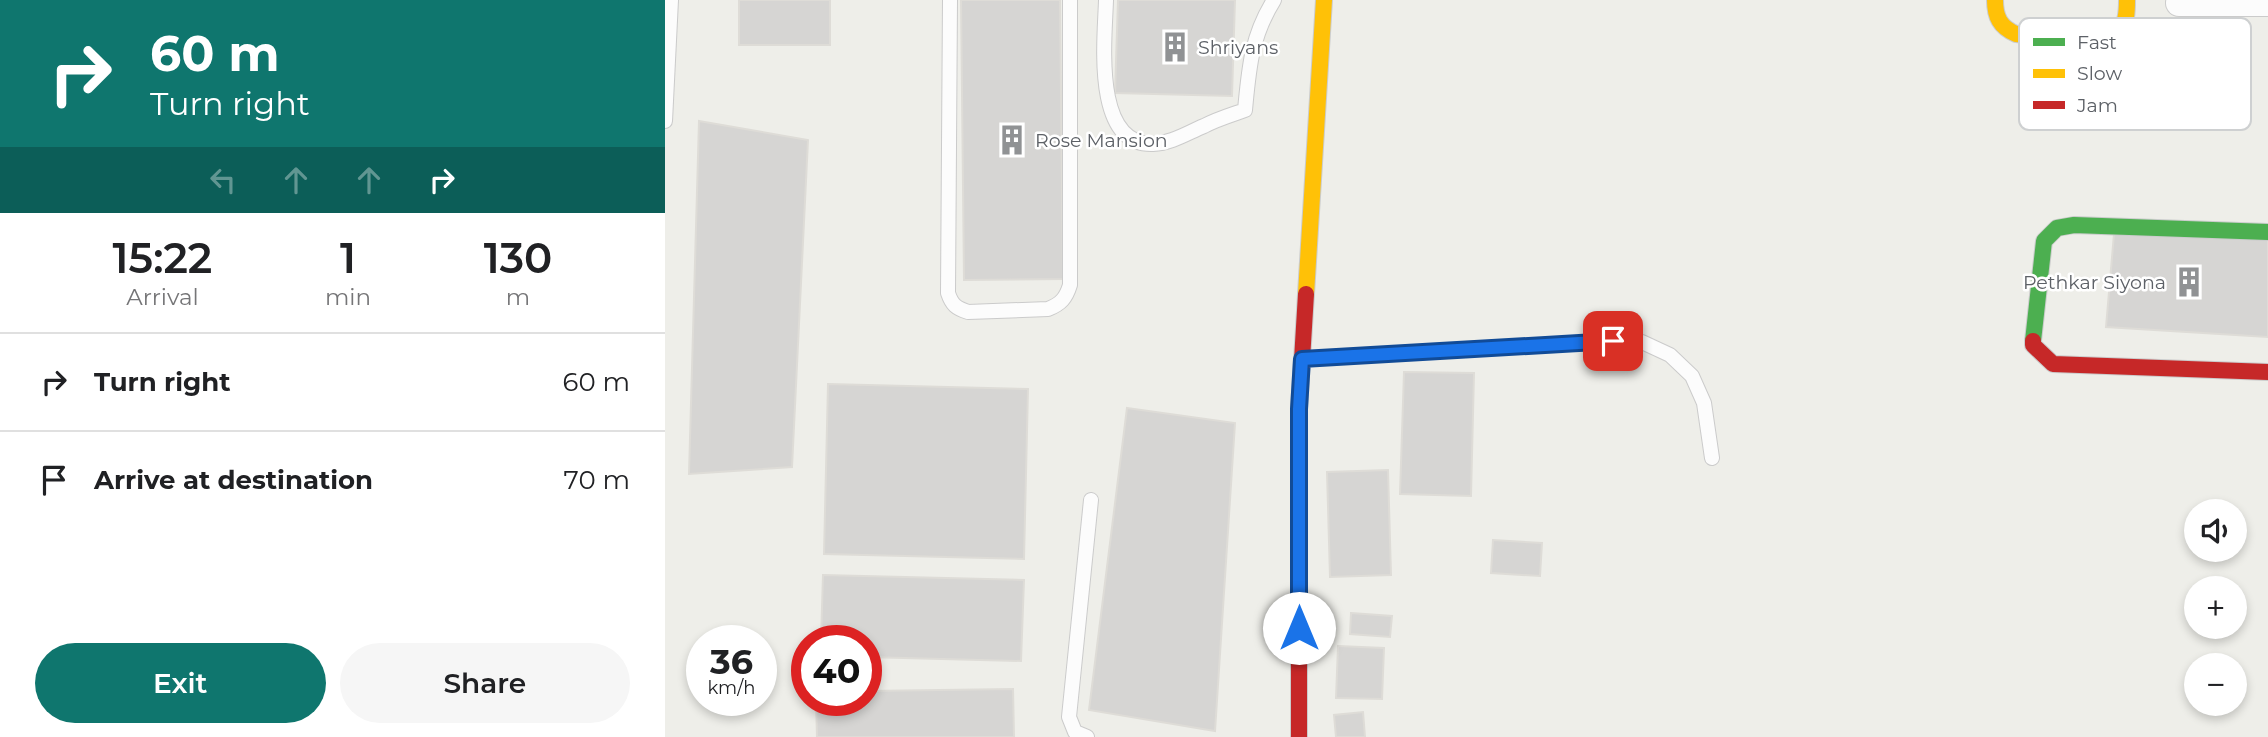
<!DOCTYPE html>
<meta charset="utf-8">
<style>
:root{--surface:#fff;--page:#f6f6f6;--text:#202124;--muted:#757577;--line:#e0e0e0;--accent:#0f766e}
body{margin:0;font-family:Montserrat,sans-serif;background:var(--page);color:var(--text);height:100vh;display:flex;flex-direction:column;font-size:26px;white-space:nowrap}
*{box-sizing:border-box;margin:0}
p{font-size:23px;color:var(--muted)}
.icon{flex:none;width:38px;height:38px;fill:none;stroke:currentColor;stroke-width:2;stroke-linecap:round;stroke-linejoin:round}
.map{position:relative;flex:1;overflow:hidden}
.panel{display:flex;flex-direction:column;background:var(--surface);width:665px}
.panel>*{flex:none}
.banner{background:#0f766e;color:#fff;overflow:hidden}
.controls{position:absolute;left:1519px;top:499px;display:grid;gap:14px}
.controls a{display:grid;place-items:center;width:63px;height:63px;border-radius:50%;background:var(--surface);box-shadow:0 4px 10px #0003;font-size:35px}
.speed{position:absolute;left:21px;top:625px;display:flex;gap:14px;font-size:35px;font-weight:700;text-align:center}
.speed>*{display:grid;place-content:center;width:91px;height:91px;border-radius:50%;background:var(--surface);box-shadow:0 4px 10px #0003;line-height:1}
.speed small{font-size:18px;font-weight:400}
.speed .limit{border:10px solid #d22;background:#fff;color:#111}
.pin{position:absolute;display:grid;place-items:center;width:60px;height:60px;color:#fff;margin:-30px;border-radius:14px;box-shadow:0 4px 10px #0006}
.me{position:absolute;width:77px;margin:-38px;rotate:0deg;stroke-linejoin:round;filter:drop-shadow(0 0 5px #0008)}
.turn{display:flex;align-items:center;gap:24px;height:147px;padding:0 35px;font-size:32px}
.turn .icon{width:91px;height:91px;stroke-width:2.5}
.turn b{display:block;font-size:49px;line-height:60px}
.lanes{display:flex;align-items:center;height:66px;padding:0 35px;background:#0003;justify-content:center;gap:35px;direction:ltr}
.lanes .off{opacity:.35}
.eta{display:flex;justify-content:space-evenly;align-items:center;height:119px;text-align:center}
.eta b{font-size:42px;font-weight:600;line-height:49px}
.button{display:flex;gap:14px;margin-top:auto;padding:14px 35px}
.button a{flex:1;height:80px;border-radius:42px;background:var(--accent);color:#fff;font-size:28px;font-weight:600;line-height:80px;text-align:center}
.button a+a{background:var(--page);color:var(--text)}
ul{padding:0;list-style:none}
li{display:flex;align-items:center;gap:21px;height:98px;padding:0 35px;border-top:2px solid var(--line)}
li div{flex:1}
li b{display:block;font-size:26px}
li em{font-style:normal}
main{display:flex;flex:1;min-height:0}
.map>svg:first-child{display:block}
</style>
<main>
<section class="panel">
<div class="banner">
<div class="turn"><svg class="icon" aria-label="right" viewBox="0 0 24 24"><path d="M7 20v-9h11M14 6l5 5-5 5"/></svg><div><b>60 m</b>Turn right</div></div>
<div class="lanes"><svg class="icon off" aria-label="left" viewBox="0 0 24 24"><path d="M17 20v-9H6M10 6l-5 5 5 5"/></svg><svg class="icon off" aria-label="ahead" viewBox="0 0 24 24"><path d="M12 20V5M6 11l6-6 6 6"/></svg><svg class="icon off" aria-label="ahead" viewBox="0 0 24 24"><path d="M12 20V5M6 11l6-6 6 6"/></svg><svg class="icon" aria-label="right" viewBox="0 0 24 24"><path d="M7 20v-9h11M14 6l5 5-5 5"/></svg></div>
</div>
<div class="eta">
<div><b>15:22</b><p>Arrival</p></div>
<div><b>1</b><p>min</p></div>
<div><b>130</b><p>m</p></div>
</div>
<ul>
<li><svg class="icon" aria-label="right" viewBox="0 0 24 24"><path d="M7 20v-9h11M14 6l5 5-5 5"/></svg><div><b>Turn right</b></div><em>60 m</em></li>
<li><svg class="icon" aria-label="arrive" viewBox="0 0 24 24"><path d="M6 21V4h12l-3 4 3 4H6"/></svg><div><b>Arrive at destination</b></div><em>70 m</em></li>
</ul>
<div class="button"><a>Exit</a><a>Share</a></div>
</section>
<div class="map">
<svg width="1603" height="737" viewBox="0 0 1603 737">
<rect width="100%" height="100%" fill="#eeeee9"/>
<g fill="#d6d5d3" stroke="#dedcd7" stroke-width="2">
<rect x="74" y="0" width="91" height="45"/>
<path d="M296,0h99l3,279 -99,1z"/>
<path d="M453,0h117l-3,96 -117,-3z"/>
<path d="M34,121l109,19 -16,327 -103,7z"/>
<path d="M1449,234l154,3v100l-162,-10z"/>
<path d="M739,372l70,1 -3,123 -71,-2z"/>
<path d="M163,384l200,5 -4,170 -200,-5z"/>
<path d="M462,408l108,15 -20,308 -126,-21z"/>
<path d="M723,470l3,105 -61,2 -3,-105z"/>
<path d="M828,540l49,3 -2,33 -49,-3z"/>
<path d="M158,575l201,5 -3,81 -155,-4v-17h-45z"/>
<path d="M686,613l41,3 -2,21 -40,-3z"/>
<path d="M673,646l46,2 -2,51 -46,-1z"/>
<path d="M348,689l1,48h-197l-1,-37h50v-9z"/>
<path d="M698,712l2,25h-29l-2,-22z"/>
</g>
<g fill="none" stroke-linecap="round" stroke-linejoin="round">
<g stroke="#cbcbcb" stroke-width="16">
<g id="lane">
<path d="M285,0l-2,293c4,12 8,15 20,19l80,-3c13,-5 18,-11 22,-24v-285"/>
<path d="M441,0c-1,38 -14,146 47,144 19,-1 34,-11 51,-18 13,-7 27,-11 41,-16 4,-42 6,-73 29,-110"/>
<path d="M0,121l6,-121"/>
<path d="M639,359l309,-18 29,1 28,13 22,21 12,27 8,55"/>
<path d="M422,737l-12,-5 -6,-15 22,-217"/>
</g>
</g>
<g stroke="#cbcbcb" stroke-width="28">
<path id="street" d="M1514,3h89"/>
</g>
<g stroke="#cbcccc" stroke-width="18">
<path id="fast" d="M1368,341l11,-100 13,-13 17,-3 194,7"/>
</g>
<g stroke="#cbcccc" stroke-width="18">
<g id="slow">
<path d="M1330,0c0,17 5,27 21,34 24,2 84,14 103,-3 8,-7 8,-21 8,-31"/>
<path d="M641,294l18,-294"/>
</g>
</g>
<g stroke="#cbcccc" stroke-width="18">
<g id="jam">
<path d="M1368,341v4l20,19 215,8"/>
<path d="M634,737v-328l7,-115"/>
</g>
</g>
<use href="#lane" stroke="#fcfcfc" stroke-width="14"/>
<use href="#street" stroke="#fcfcfc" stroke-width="26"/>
<use href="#fast" stroke="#4caf50" stroke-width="16"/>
<use href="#slow" stroke="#ffc107" stroke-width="16"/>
<use href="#jam" stroke="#c62828" stroke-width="16"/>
</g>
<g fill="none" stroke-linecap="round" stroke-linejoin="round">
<g stroke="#114b97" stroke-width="18">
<path id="route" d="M634,628v-219l3,-50 311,-18"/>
</g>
<use href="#route" stroke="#1a73e8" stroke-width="12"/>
</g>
<defs>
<g id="building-bare" transform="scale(2.415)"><path d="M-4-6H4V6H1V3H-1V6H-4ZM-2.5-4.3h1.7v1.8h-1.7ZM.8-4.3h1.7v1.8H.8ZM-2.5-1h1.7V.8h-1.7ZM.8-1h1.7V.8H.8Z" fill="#909294" stroke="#fff" stroke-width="2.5" paint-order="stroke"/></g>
</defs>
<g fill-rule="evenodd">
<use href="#building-bare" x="510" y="47"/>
<use href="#building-bare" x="347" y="140"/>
<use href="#building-bare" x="1524" y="282"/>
</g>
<g text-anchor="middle" stroke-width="5" stroke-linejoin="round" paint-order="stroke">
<g font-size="19" fill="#5d6167" stroke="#fff" text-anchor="start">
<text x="533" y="54">Shriyans</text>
<text x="370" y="147">Rose Mansion</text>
<text x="1501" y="289" text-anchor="end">Pethkar Siyona</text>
</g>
</g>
<rect x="1354" y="18" width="232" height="112" rx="10" fill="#fff" stroke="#ced0d1" stroke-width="2"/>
<rect x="1368" y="38" width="32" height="8" fill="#4caf50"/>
<rect x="1368" y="69" width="32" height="9" fill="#ffc107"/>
<rect x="1368" y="101" width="32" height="8" fill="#c62828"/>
<g font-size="19" fill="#5d6167">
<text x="1412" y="49">Fast</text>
<text x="1412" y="80">Slow</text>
<text x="1412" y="112">Jam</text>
</g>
</svg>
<div class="controls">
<a><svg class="icon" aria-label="sound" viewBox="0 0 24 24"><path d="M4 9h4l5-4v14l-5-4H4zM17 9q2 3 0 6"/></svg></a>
<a>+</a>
<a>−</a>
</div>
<div class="speed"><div>36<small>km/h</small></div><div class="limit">40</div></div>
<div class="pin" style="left:948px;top:341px;background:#d93025"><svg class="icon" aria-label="arrive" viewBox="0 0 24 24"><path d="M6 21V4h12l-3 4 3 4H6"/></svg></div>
<svg class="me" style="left:634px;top:628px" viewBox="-20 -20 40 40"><circle r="19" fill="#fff"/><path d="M0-13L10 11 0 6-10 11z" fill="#1a73e8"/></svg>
</div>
</main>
